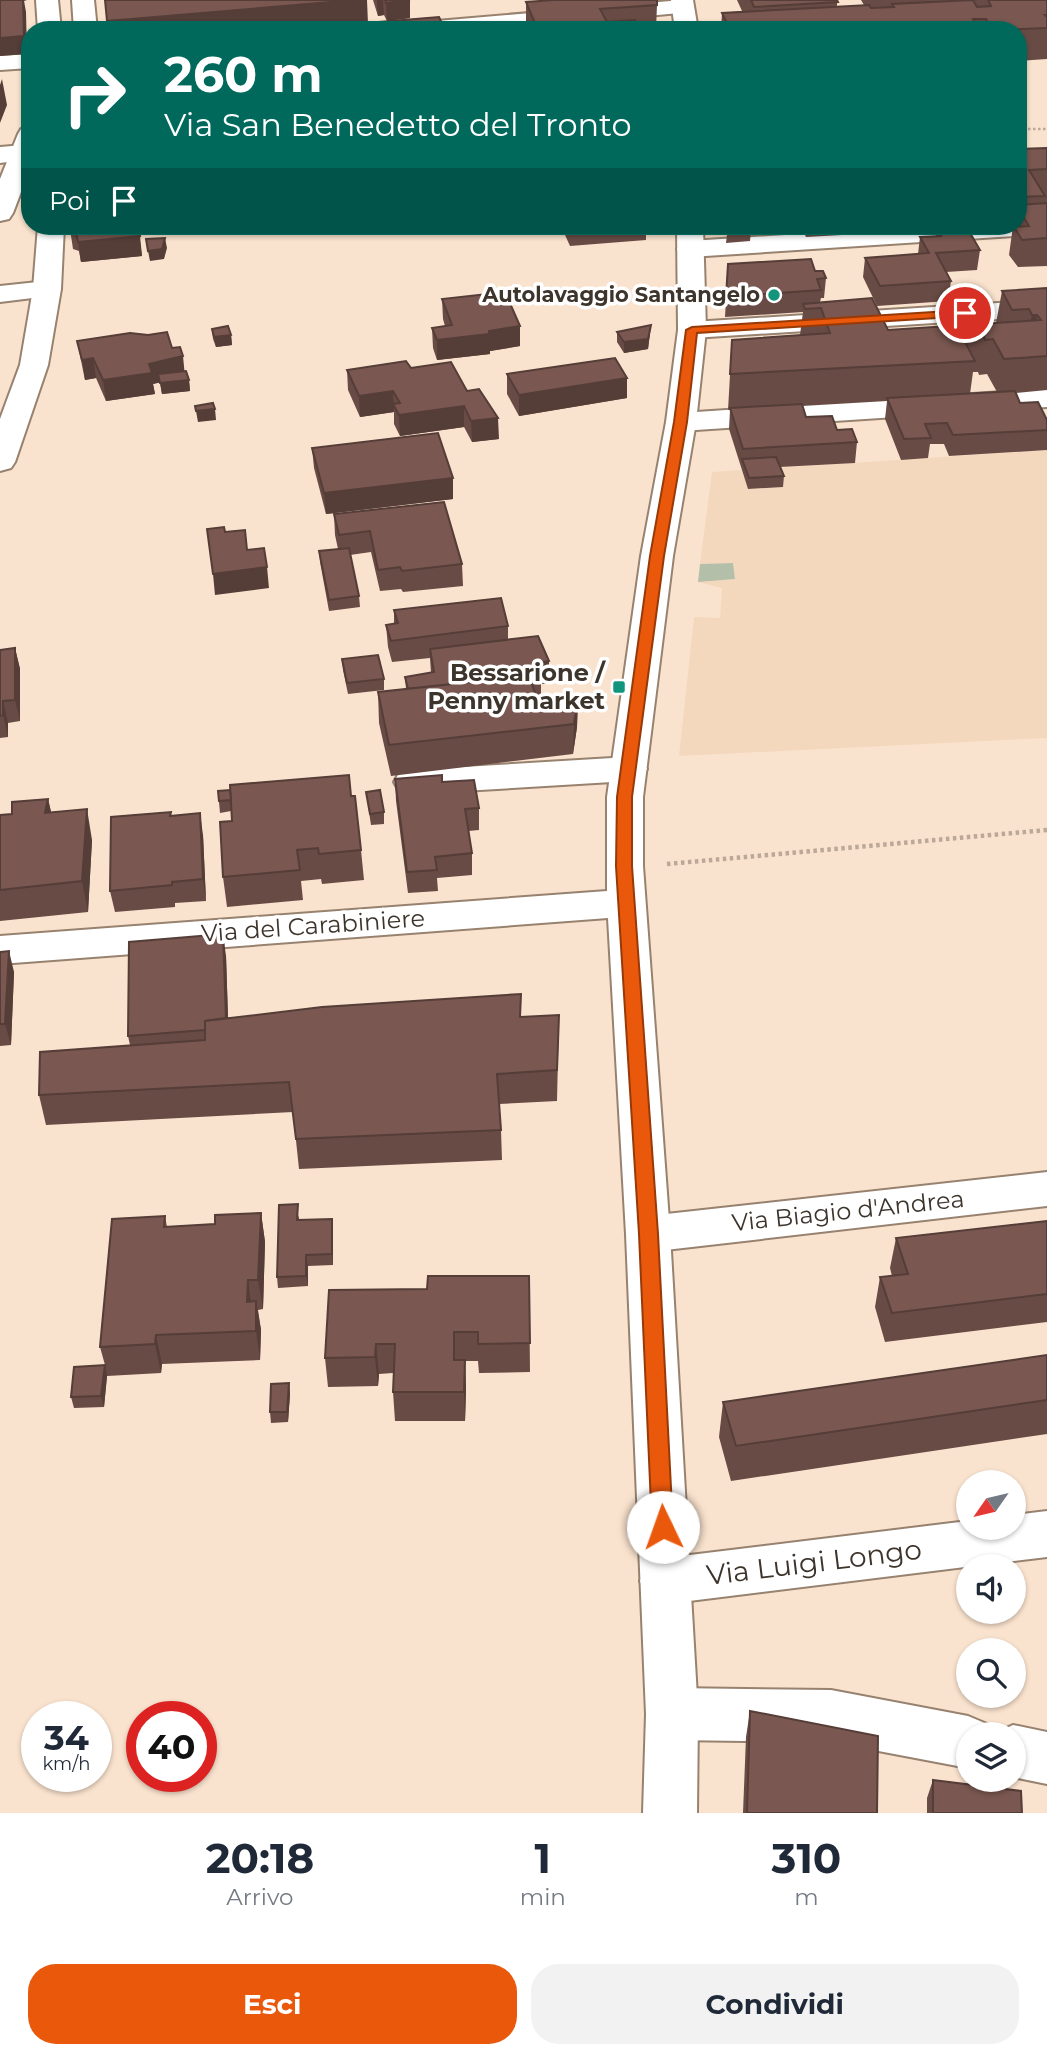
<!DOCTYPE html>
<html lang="it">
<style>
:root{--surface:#fff;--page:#f2f2f3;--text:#1f2937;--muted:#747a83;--accent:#ea580c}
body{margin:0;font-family:Montserrat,sans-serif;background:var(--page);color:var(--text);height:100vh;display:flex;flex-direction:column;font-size:26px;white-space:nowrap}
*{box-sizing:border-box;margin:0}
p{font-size:23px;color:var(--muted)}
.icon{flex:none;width:38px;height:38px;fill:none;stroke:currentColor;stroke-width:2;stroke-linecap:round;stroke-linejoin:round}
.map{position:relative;height:1813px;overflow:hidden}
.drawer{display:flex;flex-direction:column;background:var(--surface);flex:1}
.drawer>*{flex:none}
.banner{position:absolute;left:21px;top:21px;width:1006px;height:214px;border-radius:28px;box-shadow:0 2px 5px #0004;background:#00695c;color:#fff;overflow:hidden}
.needle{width:46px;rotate:236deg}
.controls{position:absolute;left:956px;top:1470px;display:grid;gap:14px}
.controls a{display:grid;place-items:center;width:70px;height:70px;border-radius:50%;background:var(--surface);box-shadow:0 2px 5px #0004;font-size:35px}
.speed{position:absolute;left:21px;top:1701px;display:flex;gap:14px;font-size:35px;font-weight:700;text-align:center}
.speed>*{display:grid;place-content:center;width:91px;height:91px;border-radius:50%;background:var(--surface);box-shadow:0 2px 5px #0004;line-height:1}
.speed small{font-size:18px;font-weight:400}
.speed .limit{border:10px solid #d22;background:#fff;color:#111}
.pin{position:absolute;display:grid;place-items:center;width:60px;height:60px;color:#fff;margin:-30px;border:4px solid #fff;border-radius:50%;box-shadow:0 2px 7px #0007}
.me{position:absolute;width:77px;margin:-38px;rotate:357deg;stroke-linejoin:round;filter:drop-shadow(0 0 5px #0008)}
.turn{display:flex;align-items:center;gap:24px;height:147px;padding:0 28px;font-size:32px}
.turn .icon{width:91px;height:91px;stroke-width:2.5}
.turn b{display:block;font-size:49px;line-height:60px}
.then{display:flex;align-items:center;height:66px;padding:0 28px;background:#0003;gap:14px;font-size:26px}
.eta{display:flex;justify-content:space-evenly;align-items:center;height:119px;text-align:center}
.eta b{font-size:42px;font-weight:700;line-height:49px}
.action{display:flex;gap:14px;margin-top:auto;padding:14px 28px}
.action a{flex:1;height:80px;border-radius:28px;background:var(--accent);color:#fff;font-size:28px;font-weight:700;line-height:80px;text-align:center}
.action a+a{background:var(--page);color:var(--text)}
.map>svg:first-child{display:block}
</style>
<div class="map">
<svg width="1047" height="1813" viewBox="0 0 1047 1813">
<rect width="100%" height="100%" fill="#fae3ce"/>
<path fill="#f4d8bd" d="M1047,450v288l-368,18 15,-139 26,1 2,-30 -24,-6 37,-3 -2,-16 -33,1 12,-92 29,-2 8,19 33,-2 -7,-19z"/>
<path fill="#b4bfa9" d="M733,563l2,16 -37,3 2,-18z"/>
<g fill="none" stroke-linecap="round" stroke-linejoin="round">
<g stroke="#97826f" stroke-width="4">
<g id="minor">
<path d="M682,0l8,2 3,5 -3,5 -194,18h-94l3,-5 8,-2z"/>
<path d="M30,54v14l-30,2v-14z"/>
<path d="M24,145l6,2v12l-30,4v-16z"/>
<path d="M1047,218v16l-357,23 -9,-2 -4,-6 4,-6 9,-2 237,-15h91v-6z"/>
<path d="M47,281l10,2 4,6 -4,6 -57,7v-16z"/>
<path d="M1047,300v16l-355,22 -10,-2 -4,-6 4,-6 10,-2z"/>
<path d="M1047,389v18l-366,24 -11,-3 -4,-6 4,-6 11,-3z"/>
<path d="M629,757l13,4 5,8 -5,8 -13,4 -217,13 -13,-3 -5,-9 5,-9 13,-3z"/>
<path d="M1047,1172v34l-399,46 -16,-5 -6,-13 6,-13 16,-5z"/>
<path d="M1047,1511v46l-382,47 -18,-6 -7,-17 7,-17 18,-6 303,-37v7h45v-13z"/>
<path d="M672,1688l159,2 137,26 19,8 4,10h-23v34l-137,-26 -159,-2 -19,-8 -7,-18 7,-18z"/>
<path d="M1013,1725l34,7v52l-34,-7v-43h-20z"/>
</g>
</g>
<g stroke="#97826f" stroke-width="4">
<g id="tertiary">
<path d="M36,0h22l3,30h-23z"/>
<path d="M72,0h22l3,30h-23z"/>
<path d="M671,0h22l5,30h-23z"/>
<path d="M30,127v41l-17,45 -4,6 -9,2v-42l18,-45 3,-5z"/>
<path d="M38,226h26l-3,63 -13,76 -33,97 -4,6 -11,3v-52l20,-54 13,-76z"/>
<path d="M677,226h26l3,104 -10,92 -23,134 -30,241v69l27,368 28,480 -1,99h-54l3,-99 -20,-480 -18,-316 -608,46v-28l607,-45v-94l34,-241 25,-134 12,-92z"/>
</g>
</g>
<path stroke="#bba898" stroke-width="2.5" stroke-dasharray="2.5 2.5" stroke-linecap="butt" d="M1018,129h29"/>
<path stroke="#bba898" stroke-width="4.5" stroke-dasharray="3.5 3.5" stroke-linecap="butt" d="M667,864l380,-34"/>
<use href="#minor" fill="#fff" fill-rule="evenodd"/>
<use href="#tertiary" fill="#fff" fill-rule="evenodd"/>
</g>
<g fill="#694b45" fill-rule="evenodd">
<path d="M373,0h37v18l-23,3 -3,-6 -6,1z"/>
<path d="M737,0h100v7l27,-2 -3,-5h186v59l-29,2v-31h-297l1,-17 20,-2z"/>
<path d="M526,2l131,3 -1,25h-132v-3h2z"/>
<path d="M1047,148v118l-29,1 -9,-12 4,-29h5v-77z"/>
<path d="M74,226h74l-10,1 4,29 -61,6 -2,-11 -6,-2 -3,-20z"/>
<path d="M151,226h21l-3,9h-15z"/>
<path d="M561,226h85v14l-76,6z"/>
<path d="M728,226l23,5 -1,10 -24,2z"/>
<path d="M801,226h60l-1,8 -54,3z"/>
<path d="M869,226h31v3l-28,2z"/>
<path d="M938,226l42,24 -3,20 -31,2 5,9 -3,20 -71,5 -14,-29 2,-19 53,-4 2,-17 16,-1z"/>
<path d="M728,264l87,7 11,7 -2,20h-3l-1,4 68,28 108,-7 6,-32 45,-3v102l-32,3 5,10 27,17v30l-98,6 -5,-12h-14l-2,14 -27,2 -16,-41 2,-18 -85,5 4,11 31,13 20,12 -2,21 -75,4 4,9 -1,11 -35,2 -19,-60 1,-19h-2l4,-70 68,-5 3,-23 -78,5zM973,372h5l1,3 8,-1 10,18 -27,2z"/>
<path d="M442,299l78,27v20l-30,5v3l-53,6 -4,-12 -1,-20 13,-2 -2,-7z"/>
<path d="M651,325l-3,24 -24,4 -7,-11v-10z"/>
<path d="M212,329l19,6 1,10 -16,2 -3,-8z"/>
<path d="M77,341l95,7 17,32 1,11 -28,3 -2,-12 -7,2 2,10 -49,7 -10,-23 -11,2z"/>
<path d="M411,368l56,23 32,48 -27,3 -8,-15 -64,9 -6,-12v-12l-34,5 -12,-27 -1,-20z"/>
<path d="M507,374l120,24 -108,18 -12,-22z"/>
<path d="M312,448l141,30v21l-127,15 -12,-46z"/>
<path d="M334,514l128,50 1,22 -60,6 -2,-3 -21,2 -9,-39 -21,3 9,41 1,11 -31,4 -9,-49 -1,-11 19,-2 -3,-14z"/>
<path d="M394,610l114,16v14l41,21 -1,22 -7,1v17l37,-4 -1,30 -4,27 -182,22 -12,-53 -1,-31 28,-3 -1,-12 26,-4 -1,-15 -38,4 -4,-15 -2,-22 8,-1z"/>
<path d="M15,648l5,21v52l-12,2v14l-8,1v-88z"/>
<path d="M342,659l42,20v11l-36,4 -5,-24z"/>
<path d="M395,779l47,3 37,26v22l-11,1 4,22v22l-35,3 1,13 -30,2 -12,-92z"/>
<path d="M218,791l133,5 10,54 3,30 -42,4 -1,-5 -20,2 2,19 -76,7 -4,-30 9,-56 -1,-10 -11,2z"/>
<path d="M366,792l18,20v12l-13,1z"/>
<path d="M48,799l3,13 41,28 -4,72 -88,9v-106l12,-1z"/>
<path d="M171,816l32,19 3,66 -31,2v4l-60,5 -5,-21z"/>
<path d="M0,952l14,20 -3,73 -11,1z"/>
<path d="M226,956l2,62 293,-1 38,-2 -2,86 -58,3 2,26 1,30 -203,9 -6,-57 -247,13 -7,-30 91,-50 -2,-9z"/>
<path d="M261,1213l4,29 -2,67 -5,1 3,20 -1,30 -98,4 -1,9 -54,3 -3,31 -30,1 -3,-11 34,-32 -5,-18 65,-131 2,11 48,-3z"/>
<path d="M299,1215v5l33,-1 1,11v35l-25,1v20l-30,2 -1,-11z"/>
<path d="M1047,1221v101l-162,20 -10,-35 5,-30 12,-1 -2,-8 6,-30z"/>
<path d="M529,1276l1,96 -51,1 -1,-12h-13l1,28 -1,32h-70l-2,-29v-19l-14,1 -1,12 -50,1 -3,-29 102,-69z"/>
<path d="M1047,1355v79l-316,47 -12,-44 4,-35z"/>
<path d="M289,1383l1,11 -2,28 -17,1 -1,-11z"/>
<path d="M750,1711l127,102h-134l3,-76z"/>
<path d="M933,1780l89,33h-95v-15z"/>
</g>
<g fill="#553d38">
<path d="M0,0h27l-3,1 2,11 1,42 -27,2z"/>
<path d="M355,0h12l1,24 -63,6h-197l-1,-9z"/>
<path d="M377,0h6l1,15 -6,1z"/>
<path d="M410,0v18l-23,3 -1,-18z"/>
<path d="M443,26v4h-38z"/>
<path d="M2,79l5,26 -7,18v-38z"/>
<path d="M168,226h4l-3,9z"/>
<path d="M140,236l2,20 -61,6 -3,-20z"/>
<path d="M165,238l2,10 -3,11 -14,2 -2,-10z"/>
<path d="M1032,315h5l-6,35h-5z"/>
<path d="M651,325l-3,24 -24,4v-11z"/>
<path d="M520,326v20l-30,5v3l-53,6v-20z"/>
<path d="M231,335l1,10 -16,2 -2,-10z"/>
<path d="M183,356l2,21 -32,7 2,10 -49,7 -3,-21 46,-16z"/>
<path d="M93,358l3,20 -11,2 -3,-20z"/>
<path d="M627,378v20l-108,18v-21z"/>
<path d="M189,380l1,11 -28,3 -2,-11z"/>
<path d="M393,391l1,21 -34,5 -1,-21z"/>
<path d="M464,406v21l-64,9 -1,-21z"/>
<path d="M215,409l1,11 -18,2 -2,-11z"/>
<path d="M498,418l1,21 -27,3 -1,-21z"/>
<path d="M453,478v21l-127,15 -2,-21z"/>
<path d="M267,567l2,21 -54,7 -2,-21z"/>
<path d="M15,648l5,21v52l-5,-21z"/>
<path d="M549,661l-1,22 -7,1v-3l-7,-18z"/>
<path d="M578,697l-1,30 -4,27 1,-30z"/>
<path d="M3,701l5,22v14l-5,-22z"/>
<path d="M48,799l7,30 -10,-16z"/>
<path d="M87,809l5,31 -4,72 -6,-31z"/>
<path d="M200,813l3,22 3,66 -3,-22z"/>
<path d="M223,934l3,22 3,93 -3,-21z"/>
<path d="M9,951l5,21 -3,73 -6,-21z"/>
<path d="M261,1213l4,29 -2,67 -5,-29z"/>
<path d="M332,1219l1,11v35l-1,-11z"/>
<path d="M306,1255l2,11v20l-2,-10z"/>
<path d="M248,1280l4,30 -5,-8z"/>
<path d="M256,1301l5,29 -1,30 -4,-29z"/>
<path d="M156,1335l6,29 -1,9 -6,-29z"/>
<path d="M376,1344l3,30 -1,12 -3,-29z"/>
<path d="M465,1360l1,29 -1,32 -1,-29z"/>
<path d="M105,1365l2,11 -3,31 -3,-11z"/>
<path d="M289,1383l1,11 -2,28 -1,-10z"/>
</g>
<g fill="#7a5750" stroke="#553d38" stroke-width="2">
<path d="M0,0h23l1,36 -24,2z"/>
<path d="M105,0h250l-248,21z"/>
<path d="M385,0h25l-24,3z"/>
<path d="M553,0h104v5l-57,4 7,13 28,-2 7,8 -21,2h-96l-1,-3h10l-2,-4h3l-9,-21z"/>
<path d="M751,0h86l1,2 -84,5z"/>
<path d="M973,0l4,7 14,-1 -3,-6h59v15h-2l2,2v11l-55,2 -6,-11h-13l6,11h-62l-4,-7h-10l3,7h-55l-1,-2 -29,2h-91l-8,-17 147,-8 2,3 23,-1 -2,-3z"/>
<path d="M439,17l4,9 -38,4h-60l-2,-5z"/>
<path d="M1047,148v21l-18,1 16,26 -27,1v-48z"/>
<path d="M1047,203v35l-25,2 -8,-13 15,-1 -11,-18v-3z"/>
<path d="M74,226h64l2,10 -62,6 -2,-10 -6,-3z"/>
<path d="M728,226h20l3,5 -24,1z"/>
<path d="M938,226h28l14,24 -44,3 15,28 -71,5 -15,-28 64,-5 -9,-16 21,-1z"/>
<path d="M165,238l-3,11 -14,2 -2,-12z"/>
<path d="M811,259l4,12h8l3,7 -9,1 4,11 -95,7 2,-33z"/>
<path d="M1047,288v68l-43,3 -11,-20 -8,1 -1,-3 -21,1 12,23 -245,13 2,-34 98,-7 -9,-25 -16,1 -2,-5 69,-6 16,32 153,-10 -4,-5h-5l-3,-6 -17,1 -10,-19z"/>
<path d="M505,292l15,34 -31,5v3l-52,6 -5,-12 20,-3 -10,-26z"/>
<path d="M651,325l-3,14 -24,3 -7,-10z"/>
<path d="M228,326l3,9 -17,2 -2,-8z"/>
<path d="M167,332l5,16 8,-1 3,9 -34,8 3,9 -49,7 -10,-22 -11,2 -5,-19 53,-8 18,2z"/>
<path d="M615,358l12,20 -108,17 -12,-21z"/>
<path d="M406,361l5,7 40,-6 16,29 12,-2 19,29 -27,3 -7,-15 -65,9 -6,-11 7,-1 -7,-12 -34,5 -12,-26z"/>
<path d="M186,371l3,9 -29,3 -2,-9z"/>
<path d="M1015,391l5,12 18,-1 9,18v10l-94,5 -6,-12 -22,1 6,14 -27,1 -17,-41z"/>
<path d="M213,403l2,6 -19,2 -1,-5z"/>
<path d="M802,404l4,13 26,-1 5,14 15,-1 5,13 -114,7 -13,-41z"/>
<path d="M438,433l15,45 -129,15 -12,-45z"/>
<path d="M776,457l8,19 -35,2 -7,-19z"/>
<path d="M444,502l18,62 -60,7 -2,-4 -22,3 -8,-39 -31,4 -5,-21z"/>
<path d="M224,527l1,5 20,-2 2,20 17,-2 3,19 -54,7 -6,-45z"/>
<path d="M349,548l10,48 -30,4 -10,-49z"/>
<path d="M501,598l7,28 -117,15 -5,-16 12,-2 -4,-13z"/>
<path d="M538,636l11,25 -15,2 7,18 -10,1 -2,-6 -121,13 -3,-12 29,-5 -4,-23z"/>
<path d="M15,648v52l-12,1v14l-3,1v-66z"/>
<path d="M378,655l6,24 -37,4 -5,-24z"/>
<path d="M529,676l9,26 40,-5 -4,27 -185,21 -11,-53z"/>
<path d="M349,775l2,21h4l6,54 -42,4 -1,-6 -21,2 3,20 -77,7 -3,-55 12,-1 -2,-36z"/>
<path d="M442,775v7l32,-2 5,28 -14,1 7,44 -37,4 2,13 -30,2 -12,-93z"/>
<path d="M230,790l1,10 -12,1 -1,-10z"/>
<path d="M380,790l4,22 -14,2 -4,-22z"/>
<path d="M48,799l-3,14 42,-4 -5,72 -82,9v-75l12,-1v-12z"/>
<path d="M171,812l-1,4 30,-3 3,66 -31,3v3l-62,6 1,-74z"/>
<path d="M223,934l3,84 -21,3v9l-77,6 1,-94z"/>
<path d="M9,951l-4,73h-5v-72z"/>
<path d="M521,994l-1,23 39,-2 -2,55 -60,4 4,56 -205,9 -7,-57 -250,13 1,-43 165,-12v-19l117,-14z"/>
<path d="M298,1204l-1,16 35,-1v35l-26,1v21l-29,1 2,-72z"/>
<path d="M261,1213l-3,67h-10l-1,22 9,-1v30l-100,4 -1,9 -55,3 12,-128 53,-3 -1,11 51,-3v-9z"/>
<path d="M1047,1221v73l-155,19 -12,-36 28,-3 -12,-36z"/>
<path d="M428,1276h101l1,67 -52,1v-12h-24v28h11l-1,32h-71l2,-48h-19l-1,13 -50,1 4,-68 98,-1z"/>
<path d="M1047,1355v45l-311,46 -13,-44z"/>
<path d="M105,1365l-4,31 -30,1 3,-30z"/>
<path d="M289,1383l-2,29h-17l1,-28z"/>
<path d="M750,1711l128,25 -1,77h-130z"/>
<path d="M933,1780l88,11 1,22h-89z"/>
</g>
<path fill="#ea580c" stroke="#983908" stroke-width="2" d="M965,310l6,3 -2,3 -272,17 -10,89 -23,134 -32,241v69l26,368 15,293 -3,7 -7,3 -8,-3 -3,-7 -13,-293 -23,-368 1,-69 33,-241 24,-134 12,-92 6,-3z"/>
<g fill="#13947d" stroke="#fff" stroke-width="2.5">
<circle cx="774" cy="295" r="7"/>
<rect x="612" y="680" width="14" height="14" rx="3.5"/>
</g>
<g text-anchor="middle" stroke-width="7" stroke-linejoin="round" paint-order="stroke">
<g font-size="21" font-weight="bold" fill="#3d342c" stroke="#fff" text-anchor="end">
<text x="760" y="302">Autolavaggio Santangelo</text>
</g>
<g font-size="24" font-weight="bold" fill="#3d342c" stroke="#fff" text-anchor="end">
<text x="605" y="681">Bessarione /<tspan x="605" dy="28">Penny market</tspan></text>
</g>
<g font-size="24" fill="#3d342c" stroke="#fff">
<text transform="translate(313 926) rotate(-4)" y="8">Via del Carabiniere</text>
<text transform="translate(848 1211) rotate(-6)" y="8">Via Biagio d'Andrea</text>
</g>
<g font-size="28" fill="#3d342c" stroke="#fff">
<text transform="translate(814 1562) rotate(-7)" y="10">Via Luigi Longo</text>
</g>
</g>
</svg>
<div class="controls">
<a><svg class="needle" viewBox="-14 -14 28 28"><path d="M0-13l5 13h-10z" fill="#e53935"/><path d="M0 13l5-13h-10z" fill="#747a83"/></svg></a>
<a><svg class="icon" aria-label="sound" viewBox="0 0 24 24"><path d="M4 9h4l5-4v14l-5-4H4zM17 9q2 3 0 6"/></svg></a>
<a><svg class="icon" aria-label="search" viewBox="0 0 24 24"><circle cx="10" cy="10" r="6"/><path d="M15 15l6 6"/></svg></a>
<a><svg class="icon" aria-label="layers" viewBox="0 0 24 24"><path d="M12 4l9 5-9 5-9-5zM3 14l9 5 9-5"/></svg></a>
</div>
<div class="speed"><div>34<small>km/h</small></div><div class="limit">40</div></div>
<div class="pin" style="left:965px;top:313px;background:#d93025"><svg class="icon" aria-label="arrive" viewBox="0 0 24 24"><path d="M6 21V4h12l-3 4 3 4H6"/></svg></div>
<svg class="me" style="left:663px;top:1527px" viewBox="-20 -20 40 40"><circle r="19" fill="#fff"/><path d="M0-13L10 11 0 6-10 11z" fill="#ea580c"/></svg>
<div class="banner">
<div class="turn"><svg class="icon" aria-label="right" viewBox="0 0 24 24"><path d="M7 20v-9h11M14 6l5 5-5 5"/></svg><div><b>260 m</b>Via San Benedetto del Tronto</div></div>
<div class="then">Poi<svg class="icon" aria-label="arrive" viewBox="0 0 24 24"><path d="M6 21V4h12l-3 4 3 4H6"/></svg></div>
</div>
</div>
<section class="drawer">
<div class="eta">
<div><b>20:18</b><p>Arrivo</p></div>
<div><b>1</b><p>min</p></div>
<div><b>310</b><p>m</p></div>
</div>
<div class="action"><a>Esci</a><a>Condividi</a></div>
</section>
